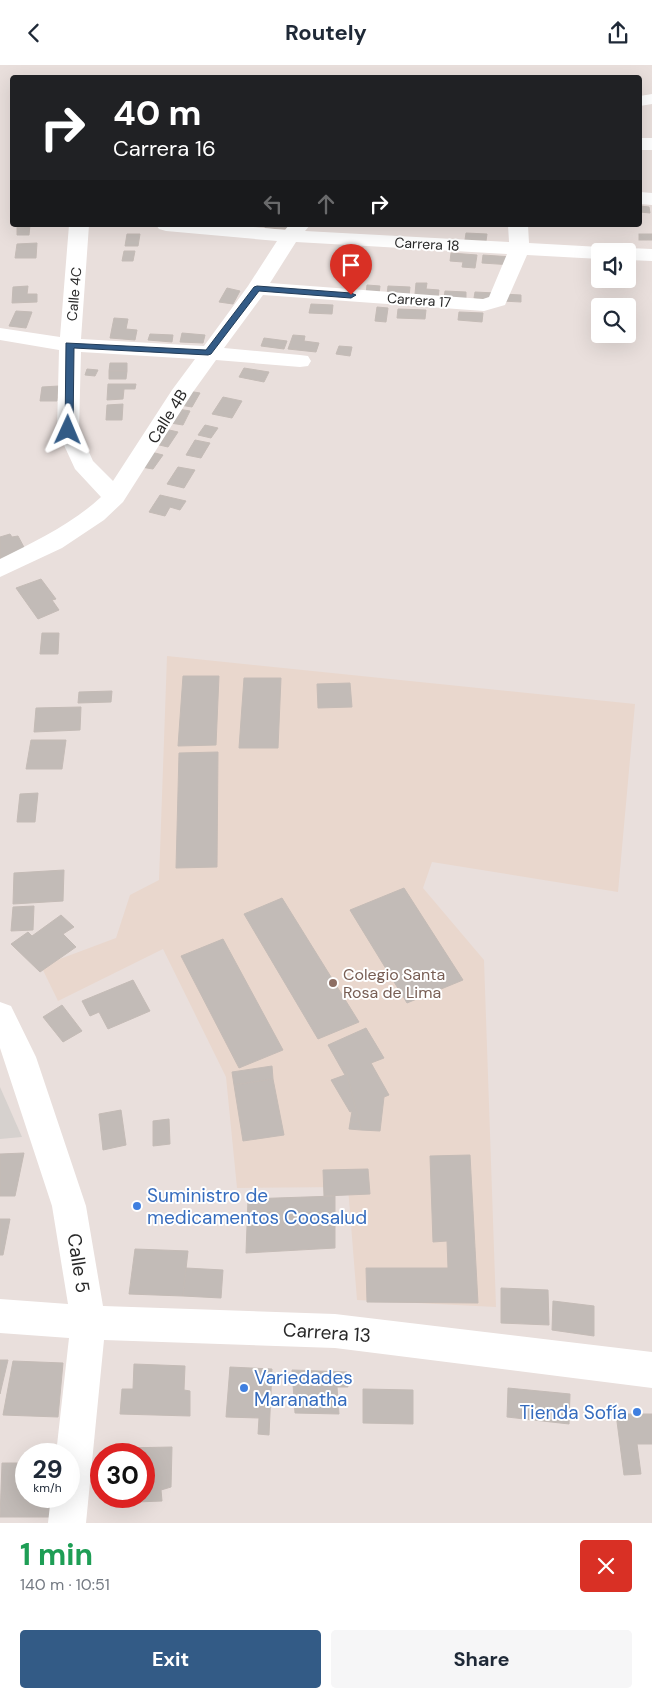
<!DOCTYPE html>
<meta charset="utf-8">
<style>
:root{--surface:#fff;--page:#f6f6f7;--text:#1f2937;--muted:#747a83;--accent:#335b86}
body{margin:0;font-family:"DM Sans",sans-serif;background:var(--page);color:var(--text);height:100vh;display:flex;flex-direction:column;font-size:19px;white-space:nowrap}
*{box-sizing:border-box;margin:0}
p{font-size:16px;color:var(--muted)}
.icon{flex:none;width:28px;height:28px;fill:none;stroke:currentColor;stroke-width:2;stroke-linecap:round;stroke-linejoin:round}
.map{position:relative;height:1458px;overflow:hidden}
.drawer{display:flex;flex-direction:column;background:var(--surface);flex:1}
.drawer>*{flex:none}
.banner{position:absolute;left:10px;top:10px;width:632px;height:152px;border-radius:5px;box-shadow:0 5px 20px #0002;background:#202124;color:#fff;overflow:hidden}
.tools{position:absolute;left:591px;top:178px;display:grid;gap:10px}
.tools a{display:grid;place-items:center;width:45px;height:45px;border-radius:5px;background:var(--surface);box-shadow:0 5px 20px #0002;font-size:25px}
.speed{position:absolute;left:15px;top:1378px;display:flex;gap:10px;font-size:25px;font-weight:700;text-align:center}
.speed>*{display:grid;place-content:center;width:65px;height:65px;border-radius:50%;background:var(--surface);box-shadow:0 5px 20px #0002;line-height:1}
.speed small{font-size:12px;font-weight:400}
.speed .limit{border:8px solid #d22;background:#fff;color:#111}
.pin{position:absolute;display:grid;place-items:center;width:42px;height:42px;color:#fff;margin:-51px -21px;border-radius:50% 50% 50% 0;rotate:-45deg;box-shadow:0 0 5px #0007}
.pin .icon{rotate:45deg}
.me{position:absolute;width:55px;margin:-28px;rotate:1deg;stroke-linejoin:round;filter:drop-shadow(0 0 4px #0008)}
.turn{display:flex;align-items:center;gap:18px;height:105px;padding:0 20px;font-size:22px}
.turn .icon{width:65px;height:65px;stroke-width:2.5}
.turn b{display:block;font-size:35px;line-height:42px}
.lanes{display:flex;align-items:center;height:48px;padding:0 20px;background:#0003;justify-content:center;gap:25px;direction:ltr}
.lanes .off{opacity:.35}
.round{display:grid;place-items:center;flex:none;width:52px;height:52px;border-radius:5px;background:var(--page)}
.headline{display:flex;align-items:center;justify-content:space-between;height:85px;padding:0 20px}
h1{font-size:30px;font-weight:700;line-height:38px;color:#1e9e55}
.action{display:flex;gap:10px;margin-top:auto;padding:10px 20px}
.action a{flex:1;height:58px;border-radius:5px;background:var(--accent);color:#fff;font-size:20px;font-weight:700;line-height:58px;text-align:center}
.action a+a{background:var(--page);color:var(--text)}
header{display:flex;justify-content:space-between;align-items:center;height:65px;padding:0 20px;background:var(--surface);font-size:22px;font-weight:700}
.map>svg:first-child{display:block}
</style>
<header><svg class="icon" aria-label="back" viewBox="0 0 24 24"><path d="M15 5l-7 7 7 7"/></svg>Routely<svg class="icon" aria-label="share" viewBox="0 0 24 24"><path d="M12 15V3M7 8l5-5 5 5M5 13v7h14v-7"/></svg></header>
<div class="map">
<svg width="652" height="1458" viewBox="0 0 652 1458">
<rect width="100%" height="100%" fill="#e9dfdc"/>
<path fill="#e9d7cd" d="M167,591l468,48 -17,188 -186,-30 -9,26 61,72 12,347 -139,-7 -9,-113 -111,1 -11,-111 -63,-128 -105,52 -17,-35 75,-28 14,-43 29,-15z"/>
<path fill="#d6d1ce" d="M0,1022l22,50 -22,2z"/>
<g fill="#c2bbb7" stroke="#c4bbb6">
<path d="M640,141l9,1 1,6 -10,-1z"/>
<path d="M17,160h13l-1,10h-12z"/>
<path d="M266,160h23l-1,4 -23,-1z"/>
<path d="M466,168l21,1 -1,7 -21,-1z"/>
<path d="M127,169h13l-2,12h-13z"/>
<rect x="639" y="169" width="13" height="6"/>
<path d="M37,178l-1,15h-21l2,-14z"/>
<path d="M124,186h11l-2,10h-11z"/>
<path d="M343,187h16l-3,13 -15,-1z"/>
<path d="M451,188l26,2 -2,13 -13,-1 1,-5 -13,-1z"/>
<path d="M483,190l29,2v8l-30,-2z"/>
<path d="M416,218h11l-1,6 13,1 -1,8 -23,-4z"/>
<path d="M367,220l13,1 -1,8h-13z"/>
<path d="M28,221l-1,8h10v8l-25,1 1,-16z"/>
<path d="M388,221l22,1 -1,9 -22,-1z"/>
<path d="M227,223l13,3 -7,13 -14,-2z"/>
<path d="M445,226l21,1v7l-22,-1z"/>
<path d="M475,227l20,1 -1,8 -20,-3z"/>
<path d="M503,229l18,1v7l-19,-1z"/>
<path d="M311,239l22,1 -1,9 -23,-1z"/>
<path d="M377,242l11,1 -2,14 -11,-1z"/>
<path d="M398,244l28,1 -1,9 -28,-1z"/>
<path d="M16,246l16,1 -6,16 -17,-2z"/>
<path d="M459,247l24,1 -1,9 -24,-2z"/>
<path d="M114,253l14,1 -2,10 11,1 -2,10 -25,-2z"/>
<path d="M182,268l23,2 -2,8 -23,-1z"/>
<path d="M150,269l23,1 -1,7 -24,-2z"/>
<path d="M293,270l12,1 -1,5 15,2 -3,9 -28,-3z"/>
<path d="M264,273l23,3 -3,8 -23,-3z"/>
<path d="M339,281l13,1 -2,9 -14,-2z"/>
<path d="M110,298h17v8h-18z"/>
<path d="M244,303l25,4 -5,10 -25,-5z"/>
<path d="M87,304l11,1 -3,6 -10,-1z"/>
<path d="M109,306h18l-1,8h-17z"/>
<path d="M108,319h28l-1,5h-11l-1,10 -16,1z"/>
<path d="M59,321l-2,15h-17l2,-14z"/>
<path d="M188,326l12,2 -8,14 -12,-2z"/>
<path d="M223,332l19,4 -10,17 -20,-4z"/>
<path d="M123,339l-1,16h-16l1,-15z"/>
<path d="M178,344l12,2 -7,14 -19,-3z"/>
<path d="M205,360l13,3 -7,10 -13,-3z"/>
<path d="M165,364l13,3 -10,15 -13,-3z"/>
<path d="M195,375l15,3 -9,15 -15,-3z"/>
<path d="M151,387l12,3 -10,14 -12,-2z"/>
<path d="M178,402l17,3 -11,18 -17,-4z"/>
<path d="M160,430l26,6 -6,9 -10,-3 -5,9 -16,-4z"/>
<path d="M10,469l2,3 6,-1 8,15 -26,8v-22z"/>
<path d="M41,514l15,20 -4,1 7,10 -21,9 -22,-31z"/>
<path d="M42,568h17l-1,21h-18z"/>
<path d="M183,611h36l-3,69 -38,1z"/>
<path d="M244,613h37l-3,70h-39z"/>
<path d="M350,618l2,24 -34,1 -1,-24z"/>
<path d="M112,626l-1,11 -33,1 1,-11z"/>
<path d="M81,642l-1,23 -46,2 2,-24z"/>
<path d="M31,675h35l-4,29h-36z"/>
<path d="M218,687l-1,115 -41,1 3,-115z"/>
<path d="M38,728l-3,29h-18l3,-28z"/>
<path d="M64,805l-1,31 -50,3 1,-31z"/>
<path d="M404,823l59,92 -56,23 -57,-93z"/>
<path d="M282,833l77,124 -41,17 -74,-125z"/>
<path d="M34,841l-1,24 -22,1 2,-24z"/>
<path d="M61,850l13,12 -11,7 13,13 -36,25 -29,-28 17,-12 4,4z"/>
<path d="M223,874l60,111 -44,18 -58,-112z"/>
<path d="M133,915l17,31 -42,18 -9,-17 -9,4 -8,-15z"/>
<path d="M62,940l20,26 -19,11 -20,-25z"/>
<path d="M366,963l18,30 -13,5 18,32 -5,2 -4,34 -19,-1 -16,-63 -4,1 -13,-23z"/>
<path d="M272,1001l1,13 -39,6 -2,-13z"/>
<path d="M345,1002l14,54 -9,2 2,-12 -2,1 -19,-32 14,-5 -4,-7z"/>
<path d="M273,1014l11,56 -41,6 -9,-56z"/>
<path d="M121,1045l5,35 -23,5 -4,-36z"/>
<path d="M169,1054l1,25 -17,2v-25z"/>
<path d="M359,1056l2,9 -12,-1 1,-6z"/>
<path d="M24,1088l-9,43h-15v-42z"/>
<path d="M470,1090l8,148 -111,-1 -1,-34h82l-1,-27 -14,1 -3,-86z"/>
<path d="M368,1104l2,25 -46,2 -1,-26z"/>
<path d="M335,1131v52l-89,5 2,-54z"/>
<path d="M0,1154h10l-7,36h-3z"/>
<path d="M135,1184l53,2 -5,45 -54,-2z"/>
<path d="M186,1203l37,2 -2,28 -38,-2z"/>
<path d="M501,1223l47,2 1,35 -48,-2z"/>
<path d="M553,1236l41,5v30l-42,-6z"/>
<path d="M0,1295h8l-8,34z"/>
<path d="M13,1296l50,2 -5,54 -55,-2z"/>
<path d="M134,1299l51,2 -1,24 6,1v25l-70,-2 2,-25h11z"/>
<path d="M230,1302l42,2 -3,66 -11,-1 1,-16 -33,-1z"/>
<path d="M292,1305l55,2 1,15h-11l2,27 -44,-1z"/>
<path d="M508,1323l62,6 -1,30 -62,-7z"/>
<path d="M363,1324l50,1v34l-50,-1z"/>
<path d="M616,1349h36v30h-15l4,30 -17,1z"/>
<path d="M172,1382l-1,40 -10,3 1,11 -52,2 1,-7h33v-42h-21v-6z"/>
<path d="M2,1398h24v33h25l-2,21h-49z"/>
</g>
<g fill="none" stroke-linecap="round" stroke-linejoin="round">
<g fill="#fff" fill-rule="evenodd">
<path d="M652,29v10l-12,2v-10z"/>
<rect x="640" y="73" width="12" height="12"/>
<path d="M640,127l12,1v12l-12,-1z"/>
<path d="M69,160h20l-8,114 123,7 44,-60 29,-45 -111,-10 -7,-2 -3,-4h76l53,5 4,-5h21l-5,6 204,11 -1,-17h20l1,18 71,4 9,4h-9v8l-73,-4 -22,50 -21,6 -221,-16 -39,53 76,7 8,1 3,5 -3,5 -8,1 -84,-7 -23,32 -70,110 -19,18 -42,28 -62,29v-18c36,-18 72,-35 101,-62l-26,-28 -18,-39 2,-80 -59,-10v-12l60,9zM296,177l211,12 -18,43 -6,2 -213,-16zM81,287l114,7 -23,31 -59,91 -20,-20 -14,-31z"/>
<path d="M628,183l24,1v12l-24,-1v-9h-8z"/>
<path d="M0,937l11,4 25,51 50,149 17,100 232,8 317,38v36l-317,-40 -231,-8 -18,183h-38l3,-27h18v-42h-13l13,-116 -69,-5v-34l68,5 -16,-98 -52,-158z"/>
</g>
</g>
<path fill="#335b86" stroke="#213b57" d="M257,221l94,7 5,2 -5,3 -92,-7 -48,63 -3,1 -134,-7 -1,82 -5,3 -3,-1 1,-89 140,7 48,-63z"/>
<circle fill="#8d6e63" stroke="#fff" stroke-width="2" cx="333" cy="918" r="5"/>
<g fill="#3f7fe0" stroke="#fff" stroke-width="2">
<circle cx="137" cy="1141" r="5"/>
<circle cx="244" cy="1323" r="5"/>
<circle cx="637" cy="1347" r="5"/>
</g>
<g text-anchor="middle" stroke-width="4" stroke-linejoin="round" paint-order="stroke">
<g font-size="14" fill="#292929" stroke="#fff">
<text transform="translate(427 179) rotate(3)" y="5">Carrera 18</text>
<text transform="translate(74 229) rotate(-85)" y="5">Calle 4C</text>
<text transform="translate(419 235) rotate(4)" y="5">Carrera 17</text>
</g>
<g font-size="16" fill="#292929" stroke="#fff">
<text transform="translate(167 351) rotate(-58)" y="6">Calle 4B</text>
</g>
<g font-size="16" fill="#785e54" stroke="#fff" text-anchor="start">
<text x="343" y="915">Colegio Santa<tspan x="343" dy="18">Rosa de Lima</tspan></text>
</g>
<g font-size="19" fill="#366cbe" stroke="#fff" text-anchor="start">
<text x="147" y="1137">Suministro de<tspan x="147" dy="22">medicamentos Coosalud</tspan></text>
<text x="254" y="1319">Variedades<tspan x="254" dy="22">Maranatha</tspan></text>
<text x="627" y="1354" text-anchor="end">Tienda Sofía</text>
</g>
<g font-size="19" fill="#292929" stroke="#fff">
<text transform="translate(79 1198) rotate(81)" y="7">Calle 5</text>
<text transform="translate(327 1267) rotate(4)" y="7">Carrera 13</text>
</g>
</g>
</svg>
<div class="tools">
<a><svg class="icon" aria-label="sound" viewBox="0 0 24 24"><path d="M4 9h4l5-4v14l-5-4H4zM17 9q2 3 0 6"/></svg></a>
<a><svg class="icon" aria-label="search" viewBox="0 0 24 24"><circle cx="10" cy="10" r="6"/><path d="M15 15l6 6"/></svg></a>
</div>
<div class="speed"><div>29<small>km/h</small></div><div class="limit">30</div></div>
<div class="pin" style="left:351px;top:230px;background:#d93025"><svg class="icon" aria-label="arrive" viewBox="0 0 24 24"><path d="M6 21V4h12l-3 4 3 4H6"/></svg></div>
<svg class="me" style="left:68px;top:365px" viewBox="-20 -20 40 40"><path d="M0-17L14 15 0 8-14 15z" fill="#335b86" stroke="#fff" stroke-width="4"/></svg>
<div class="banner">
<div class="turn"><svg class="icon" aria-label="right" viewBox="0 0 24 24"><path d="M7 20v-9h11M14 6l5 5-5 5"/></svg><div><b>40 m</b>Carrera 16</div></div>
<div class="lanes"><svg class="icon off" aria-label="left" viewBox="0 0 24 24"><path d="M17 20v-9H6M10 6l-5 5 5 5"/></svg><svg class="icon off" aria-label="ahead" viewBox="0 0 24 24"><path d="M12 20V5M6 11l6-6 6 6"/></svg><svg class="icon" aria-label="right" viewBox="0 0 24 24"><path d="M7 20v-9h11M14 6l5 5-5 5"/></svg></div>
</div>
</div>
<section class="drawer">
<div class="headline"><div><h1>1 min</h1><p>140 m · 10:51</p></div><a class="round" style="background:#d93025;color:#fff"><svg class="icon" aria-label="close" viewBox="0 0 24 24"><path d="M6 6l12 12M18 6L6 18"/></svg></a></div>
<div class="action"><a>Exit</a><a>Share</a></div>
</section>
